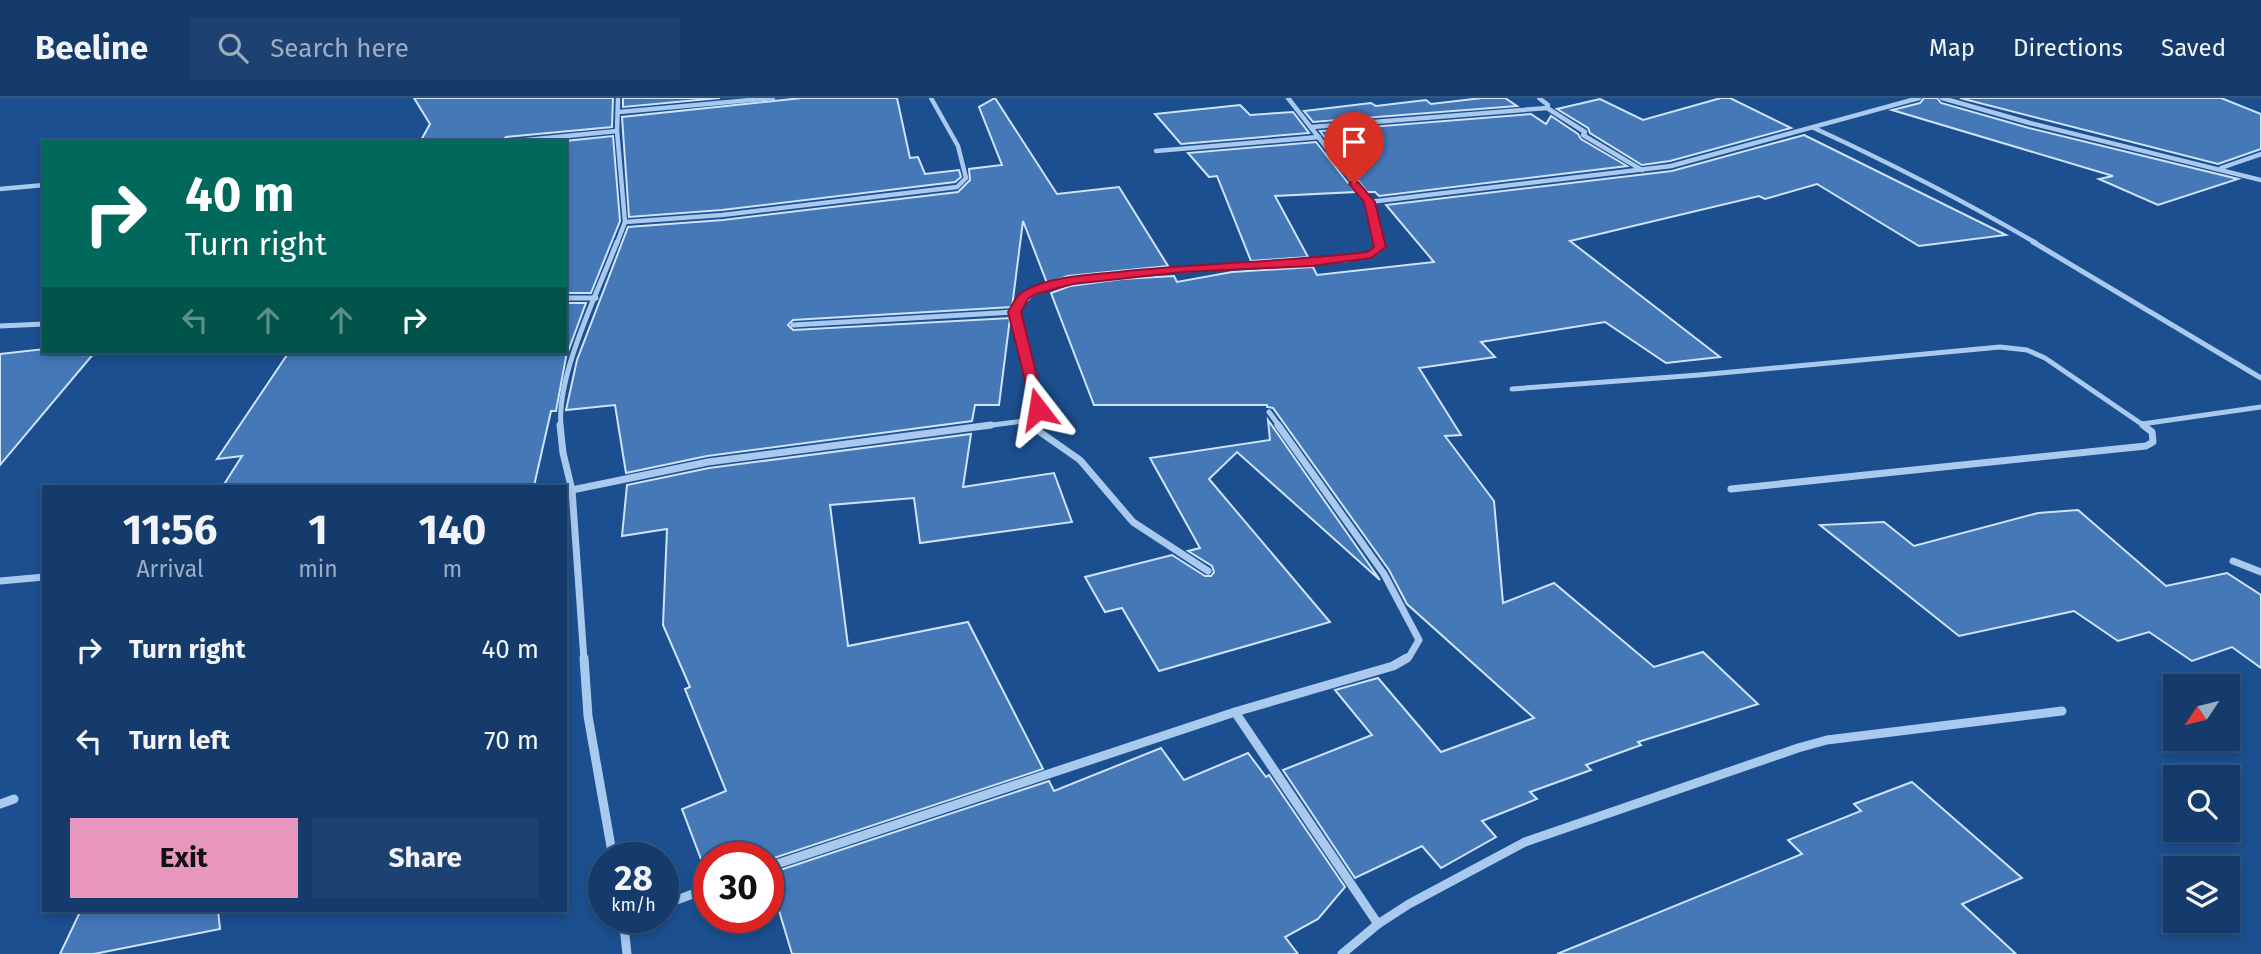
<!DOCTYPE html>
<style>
:root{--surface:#143b6b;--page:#1d4271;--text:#f1f3f6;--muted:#9dadc1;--line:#33557e;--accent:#e797bd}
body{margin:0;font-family:"Fira Sans",sans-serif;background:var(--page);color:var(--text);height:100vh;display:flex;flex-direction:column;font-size:26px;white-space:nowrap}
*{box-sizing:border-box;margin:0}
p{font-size:23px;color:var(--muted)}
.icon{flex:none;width:38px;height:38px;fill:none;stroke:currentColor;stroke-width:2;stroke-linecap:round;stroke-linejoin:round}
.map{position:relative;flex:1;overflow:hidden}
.panel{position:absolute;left:42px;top:387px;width:525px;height:427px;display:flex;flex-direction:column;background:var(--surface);border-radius:0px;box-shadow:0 4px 10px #0003,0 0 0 2px var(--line)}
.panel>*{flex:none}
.hud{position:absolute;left:42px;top:42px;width:525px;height:214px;border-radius:0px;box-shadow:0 4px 10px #0003,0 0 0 2px var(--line);background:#00695c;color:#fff;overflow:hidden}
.needle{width:46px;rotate:235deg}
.buttons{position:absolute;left:2163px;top:576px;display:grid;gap:14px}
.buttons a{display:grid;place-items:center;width:77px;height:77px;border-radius:0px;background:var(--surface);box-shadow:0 4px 10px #0003,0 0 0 2px var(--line);font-size:35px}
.speed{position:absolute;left:588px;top:744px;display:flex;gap:14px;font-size:35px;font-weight:700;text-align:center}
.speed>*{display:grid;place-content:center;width:91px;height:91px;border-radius:50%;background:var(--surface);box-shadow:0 4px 10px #0003,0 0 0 2px var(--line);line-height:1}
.speed small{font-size:18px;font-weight:400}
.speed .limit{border:10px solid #d22;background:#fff;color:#111}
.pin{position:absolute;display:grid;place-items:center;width:60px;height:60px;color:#fff;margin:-72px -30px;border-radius:50% 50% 50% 0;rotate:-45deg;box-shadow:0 0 7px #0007}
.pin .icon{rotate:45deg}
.me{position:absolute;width:77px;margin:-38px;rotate:346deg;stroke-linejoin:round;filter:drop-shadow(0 0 5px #0008)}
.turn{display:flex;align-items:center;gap:24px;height:147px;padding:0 28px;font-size:32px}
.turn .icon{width:91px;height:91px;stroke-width:2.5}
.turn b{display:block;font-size:49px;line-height:60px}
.lanes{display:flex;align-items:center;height:66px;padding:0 28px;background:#0003;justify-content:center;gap:35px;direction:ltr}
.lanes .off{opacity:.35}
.eta{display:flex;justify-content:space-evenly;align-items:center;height:119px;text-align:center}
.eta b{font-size:42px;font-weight:700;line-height:49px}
.action{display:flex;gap:14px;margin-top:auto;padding:14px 28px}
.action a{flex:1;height:80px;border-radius:0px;background:var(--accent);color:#111;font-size:28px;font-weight:700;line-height:80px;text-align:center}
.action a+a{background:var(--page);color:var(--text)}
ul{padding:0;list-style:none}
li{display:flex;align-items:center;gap:21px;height:91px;padding:0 28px}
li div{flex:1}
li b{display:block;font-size:26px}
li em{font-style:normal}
header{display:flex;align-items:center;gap:42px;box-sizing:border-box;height:98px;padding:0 35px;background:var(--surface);border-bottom:2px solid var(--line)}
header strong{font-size:33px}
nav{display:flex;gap:38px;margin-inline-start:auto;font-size:24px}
.search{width:490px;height:63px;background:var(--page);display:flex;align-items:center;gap:18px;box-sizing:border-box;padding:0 24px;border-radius:0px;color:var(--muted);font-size:26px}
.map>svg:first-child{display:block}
</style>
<header>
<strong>Beeline</strong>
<div class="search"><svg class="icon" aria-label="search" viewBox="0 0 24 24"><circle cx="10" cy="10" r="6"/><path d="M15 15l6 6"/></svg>Search here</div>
<nav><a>Map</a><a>Directions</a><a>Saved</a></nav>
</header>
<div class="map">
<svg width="2261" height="856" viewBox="0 0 2261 856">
<rect width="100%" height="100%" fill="#1b4f8f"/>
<g fill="#4478b7" stroke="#cfe3fa" stroke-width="2">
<path d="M414,0h199l-1,29 -106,10 -5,5h-81l10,-18z"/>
<path d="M623,0h97l-97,9z"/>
<path d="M802,0h95l13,60 8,-1 7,17 34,-4 2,7 -6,5 -233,28 -93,7 -7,-100z"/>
<path d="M995,0l62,96 62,-7 49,79 -100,10 -21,7 -24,-62 -11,86 -219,13 -5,5 5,5 217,-12 -11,87h-24l-3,16 -265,35 -81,17 -11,-68 -49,5 11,-50 51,-133 95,-7 235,-28 12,-12 -1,-11 33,-4 -23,-58z"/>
<path d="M1482,0h23l12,8 -204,16 -9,-11 67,-8 5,3 50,-6 5,4z"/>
<path d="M1721,0h9l61,30 -121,33 -28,4 -52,-32 -2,-5 -31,-19 43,-10 43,21z"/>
<path d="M1924,0h13l4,5 88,25 209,51 -80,26 -59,-26 14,-3 -221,-66 28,-7z"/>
<path d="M1960,0h261l40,16v35l-43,15z"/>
<path d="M1240,7l10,10 43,-3 16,21 -128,11 -26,-30z"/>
<path d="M1531,16l15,10 5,-8 27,18 3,5 46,27 -248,30 -4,-4h-8l-47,-61z"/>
<path d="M1804,37l202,100 -87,11 -102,-62 -52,15 -6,-3 -189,45 150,116 -54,6 -61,-41 -124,20 14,15 -76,11 42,67 -16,1 49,65 9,102 51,-20 100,84 49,-15 55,52 -120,38 3,3 -55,20 5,5 -61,22 7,7 -55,22 14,16 -55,31 -19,-22 -67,32 -72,-108 89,-35 -37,-45 43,-12 63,74 93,-34 -127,-114 -18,-34 -116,-162 -6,-1v-2h-173l-43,-112 19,-7 52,-7 52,-3 3,6 55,-10 81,-5 4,8 117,-13 -48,-57 286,-34z"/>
<path d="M613,38l7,85 -29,72h-26v-152z"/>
<path d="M1316,44l39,50 -80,4 33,61 -57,4 -34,-85 -8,1 -21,-24z"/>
<path d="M565,205h21l-20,54 -10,54h-5l-17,75h-311l19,-30 -25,3 72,-107h276z"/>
<path d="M44,251v3h51l-95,113v-111z"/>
<path d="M1268,322l112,160 -143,-128 -28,27 121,143 -171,49 -37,-63 -17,4 -20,-35 87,-22 33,21h6l3,-4 -2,-6 -24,-15 12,-3 -50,-90 120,-18z"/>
<path d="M971,336l-8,53 91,-14 18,49 -152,21 -6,-45 -84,7 18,141 120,-24 75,147 -275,91 -6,-3 -53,1 -2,17 -25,-66 44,-18 -41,-102 5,-2 -27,-62 4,-96 -45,7 5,-51 82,-17z"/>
<path d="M2078,412l88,76 61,-13 34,22v73l-29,-21 -40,14 -43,-29 -31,9 -44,-30 -115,25 -139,-111 64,-3 30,24 124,-33z"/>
<path d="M1161,650l23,32 64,-27 18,24 3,-2 76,112 -27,32 -33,18 13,17h-506l-24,-80 281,-93 5,10z"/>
<path d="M1912,684l110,96 -60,26 54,50h-459l245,-100 -14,-14 73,-29 -7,-7z"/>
<path d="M81,812h137l2,19 -126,25h-34z"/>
</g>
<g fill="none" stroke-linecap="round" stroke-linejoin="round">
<g stroke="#a9c9ee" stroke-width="4.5">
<path d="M1288,0l81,104 10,41"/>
<path d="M1942,0l88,25 231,57"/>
<path d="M1547,10l38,24 -2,3 59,35"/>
<path d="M619,14l154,-14"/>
<path d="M1312,29l235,-19 1,-3 -9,-7"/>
<path d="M1814,30c76,35 150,73 222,115"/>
<path d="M506,44l111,-11"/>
<path d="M1156,53l163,-14"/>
<path d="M2221,70l40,-14"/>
<path d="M0,91l44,-4"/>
<path d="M1369,104l302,-36 248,-68"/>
<path d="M625,124l97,-7 235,-28 9,-9 -8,-32 -27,-48"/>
<path d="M617,145l8,-21 -8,-91 1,-33"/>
</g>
<g stroke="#a9c9ee" stroke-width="5">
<path d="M2033,144l228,136"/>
<path d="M565,200h31"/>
<path d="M793,227l221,-13"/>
<path d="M0,228l44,-2"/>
<path d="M1512,291l187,-14 301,-28 27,3 18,8 101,69"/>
<path d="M1269,314l11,15"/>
<path d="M1023,323l10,6"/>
<path d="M2142,326l119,-17"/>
<path d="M561,329c-5,-52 37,-135 56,-185"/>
<path d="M977,329l46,-6 6,-2 9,-10 -24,-97 18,-18 37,-13 52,-7 225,-14 31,-8 3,-5 -1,-5"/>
</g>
<g stroke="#a9c9ee" stroke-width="7">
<path d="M560,327l3,28 9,37 12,170"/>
<path d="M1030,327l50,35 53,62 75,49"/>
<path d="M1278,327l106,149 35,66 -10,17 -5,3"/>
<path d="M1731,391l415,-43 7,-4 -1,-10 -9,-7"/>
<path d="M572,392l136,-28 283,-37"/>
<path d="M2233,463l28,11"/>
<path d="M0,483l44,-4"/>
</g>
<g stroke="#a9c9ee" stroke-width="9">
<path d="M584,560l4,58 25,142"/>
<path d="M1235,614l143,212"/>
<path d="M0,706l14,-5"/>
<path d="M768,769l467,-155 158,-46 14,-8"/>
<path d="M663,807l46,-17"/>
<path d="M623,819l4,37"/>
<path d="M1342,856l36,-30 31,-20 116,-62 273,-94 29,-8 235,-29"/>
</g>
</g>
<path fill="#e11d48" stroke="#92132f" stroke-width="2" d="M1351,84h7l17,20 11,45 -15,11 -59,8 -129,6 -110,12 -37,10 -8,5 -7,13 24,97 -2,3h-10l-25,-100c5,-8 8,-17 16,-21 27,-15 64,-16 94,-19 83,-9 166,-10 249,-20l7,-5 -10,-45 -15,-18z"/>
</svg>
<div class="buttons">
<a><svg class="needle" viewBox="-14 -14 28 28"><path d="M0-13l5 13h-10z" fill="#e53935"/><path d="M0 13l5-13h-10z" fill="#9dadc1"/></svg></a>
<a><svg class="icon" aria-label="search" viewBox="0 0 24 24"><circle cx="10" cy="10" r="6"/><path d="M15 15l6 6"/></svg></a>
<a><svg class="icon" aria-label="layers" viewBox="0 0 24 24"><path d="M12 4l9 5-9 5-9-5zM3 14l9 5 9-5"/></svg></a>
</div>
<div class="speed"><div>28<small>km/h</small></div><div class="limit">30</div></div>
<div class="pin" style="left:1354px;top:86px;background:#d93025"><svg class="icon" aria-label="arrive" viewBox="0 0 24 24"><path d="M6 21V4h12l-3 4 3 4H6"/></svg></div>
<svg class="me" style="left:1038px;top:311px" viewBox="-20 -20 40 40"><path d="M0-17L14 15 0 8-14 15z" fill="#e11d48" stroke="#fff" stroke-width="4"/></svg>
<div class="hud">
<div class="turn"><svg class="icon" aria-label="right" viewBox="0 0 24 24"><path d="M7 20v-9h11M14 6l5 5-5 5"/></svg><div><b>40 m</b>Turn right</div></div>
<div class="lanes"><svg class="icon off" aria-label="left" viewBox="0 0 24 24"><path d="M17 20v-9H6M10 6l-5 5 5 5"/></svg><svg class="icon off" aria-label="ahead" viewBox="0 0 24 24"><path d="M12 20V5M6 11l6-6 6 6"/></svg><svg class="icon off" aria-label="ahead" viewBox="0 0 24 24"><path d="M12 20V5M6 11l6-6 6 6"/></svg><svg class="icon" aria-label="right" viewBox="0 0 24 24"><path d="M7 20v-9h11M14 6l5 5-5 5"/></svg></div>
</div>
<section class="panel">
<div class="eta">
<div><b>11:56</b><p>Arrival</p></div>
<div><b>1</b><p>min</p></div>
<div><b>140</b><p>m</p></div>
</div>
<ul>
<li><svg class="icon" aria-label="right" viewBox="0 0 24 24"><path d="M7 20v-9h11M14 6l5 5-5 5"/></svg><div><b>Turn right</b></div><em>40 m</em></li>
<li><svg class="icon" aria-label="left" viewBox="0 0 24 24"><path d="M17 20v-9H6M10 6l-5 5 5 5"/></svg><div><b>Turn left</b></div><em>70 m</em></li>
</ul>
<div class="action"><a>Exit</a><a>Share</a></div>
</section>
</div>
